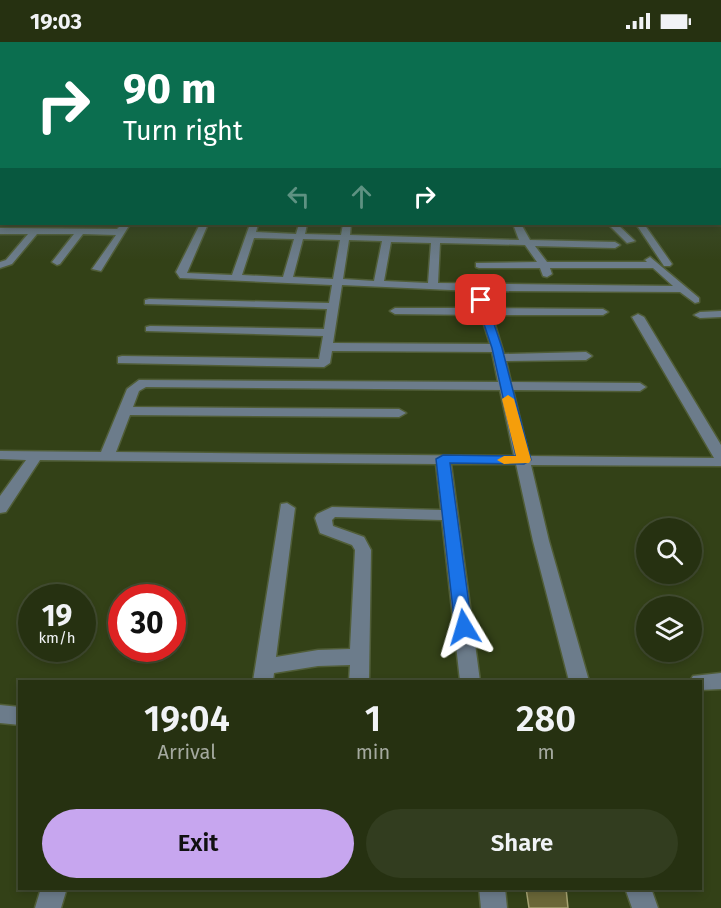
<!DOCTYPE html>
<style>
:root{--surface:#263111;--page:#323d1f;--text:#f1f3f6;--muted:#a4a99f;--line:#424c31;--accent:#c7a6ef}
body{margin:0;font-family:"Fira Sans",sans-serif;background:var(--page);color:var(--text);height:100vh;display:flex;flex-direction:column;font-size:22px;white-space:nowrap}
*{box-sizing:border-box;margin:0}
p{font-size:20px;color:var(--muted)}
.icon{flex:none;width:33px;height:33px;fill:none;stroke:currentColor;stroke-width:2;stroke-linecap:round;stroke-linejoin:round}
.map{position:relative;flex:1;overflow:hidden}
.drawer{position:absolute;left:18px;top:638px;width:684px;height:210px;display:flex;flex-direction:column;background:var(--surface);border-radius:0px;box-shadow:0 3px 9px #0003,0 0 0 2px var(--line)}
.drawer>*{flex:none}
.top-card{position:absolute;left:0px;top:0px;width:722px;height:183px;box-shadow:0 3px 9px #0003,0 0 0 2px var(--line);background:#0b6e4f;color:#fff;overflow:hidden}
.buttons{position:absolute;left:636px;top:476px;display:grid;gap:12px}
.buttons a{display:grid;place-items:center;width:66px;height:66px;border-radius:50%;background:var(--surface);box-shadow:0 3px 9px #0003,0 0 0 2px var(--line);font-size:30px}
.speed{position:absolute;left:18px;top:542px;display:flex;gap:12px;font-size:30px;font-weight:700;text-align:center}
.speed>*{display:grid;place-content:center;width:78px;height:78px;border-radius:50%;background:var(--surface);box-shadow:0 3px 9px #0003,0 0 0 2px var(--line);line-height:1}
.speed small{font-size:15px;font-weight:400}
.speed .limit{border:9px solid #d22;background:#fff;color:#111}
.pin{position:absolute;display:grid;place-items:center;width:51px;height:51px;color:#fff;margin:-26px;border-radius:12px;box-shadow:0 3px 9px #0006}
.me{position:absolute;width:66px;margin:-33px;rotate:353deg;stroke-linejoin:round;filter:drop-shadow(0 0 4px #0008)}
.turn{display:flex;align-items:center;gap:21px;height:126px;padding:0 24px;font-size:27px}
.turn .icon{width:78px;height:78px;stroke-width:2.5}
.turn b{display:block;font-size:42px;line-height:51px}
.lanes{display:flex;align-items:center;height:57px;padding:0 24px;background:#0003;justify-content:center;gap:30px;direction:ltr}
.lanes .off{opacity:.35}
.eta{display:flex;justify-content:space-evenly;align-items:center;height:102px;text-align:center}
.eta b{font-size:36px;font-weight:600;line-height:42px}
.button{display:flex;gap:12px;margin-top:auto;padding:12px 24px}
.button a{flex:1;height:69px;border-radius:36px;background:var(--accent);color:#111;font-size:24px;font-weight:600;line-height:69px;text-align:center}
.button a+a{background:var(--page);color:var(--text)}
.status{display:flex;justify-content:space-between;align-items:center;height:42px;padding:0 30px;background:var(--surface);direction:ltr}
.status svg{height:16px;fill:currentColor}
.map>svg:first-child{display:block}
</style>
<div class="status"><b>19:03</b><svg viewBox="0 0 49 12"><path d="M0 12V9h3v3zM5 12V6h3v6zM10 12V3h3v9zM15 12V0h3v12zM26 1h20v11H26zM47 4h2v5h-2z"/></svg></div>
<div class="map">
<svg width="721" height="866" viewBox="0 0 721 866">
<rect width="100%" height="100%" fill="#334117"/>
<path fill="#6a6738" stroke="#a7a473" stroke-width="1.5" d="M526,846h40l2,20h-39z"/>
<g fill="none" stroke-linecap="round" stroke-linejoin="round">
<g stroke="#505d37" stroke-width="3">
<g id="minor">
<rect x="720" y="99" width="1" height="4"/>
<rect x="720" y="126" width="1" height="4"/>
<rect x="0" y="133" width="2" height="4"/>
<rect x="720" y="152" width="1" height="5"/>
<path d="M122,182h8l-29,47 -9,-2 24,-34 -33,-1 -23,30 -3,1 -5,-3 22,-28h-37l-25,30 -12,4v-6l6,-2 22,-26h-28v-6l117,1z"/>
<path d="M200,182h8l-21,49 45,2 18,-51h8l-2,8 40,2 3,-10h8l-2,10 36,1 2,-11h8l-1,11 169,5 -6,-16h8l9,16 85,2 5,3 -5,3 -80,-2 12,16h100l-2,-2 5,-3 49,41v4l-4,1 -15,-11 -196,-1 5,17 114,1 5,3 -5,3h-111l12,39 82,-2 6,4 -6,4 -80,1 5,21 129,1 6,4 -6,4 -127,-1 16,66 185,2 -82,-141 6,-3 6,3 77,128v21l-190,-1 18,76 40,140h-20l-36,-140 -17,-77h-65l29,217h-20l-18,-161 -107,-3 -3,3 1,6 31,11 7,13 -2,131h-20l1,-16 -32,1 -44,7 -1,8h-20l28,-177 6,-1 8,5 -19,149 42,-7 32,-1 5,-99 -3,-5 -32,-12 -5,-15 2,-4 15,-7 109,3 -5,-46 -396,-4 -34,52 -6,1v-17l26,-36 -26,-1v-8l101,1 26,-63 12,-9 359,2 -6,-30 -160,-1 -2,12 -6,4 -206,-4v-6l4,-1 197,3 4,-23 -177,-5v-4l4,-1 174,3 3,-20 -182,-5v-4l4,-1 180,4 3,-18 -152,-7 -4,-6zM254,196l40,1 -11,38 -41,-2zM303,197l37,1 -7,39 -40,-2zM349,198l33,1 -8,40 -31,-2zM391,200l40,1 -3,40 -44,-2zM440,201l85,2 12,17 -61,1v4l3,1h61l3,8 4,1 5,-3 -2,-6h103l20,18 -235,-3zM342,243l131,6 5,17h-83l-5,3 5,3 86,1 9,29 -157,-1zM146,345l354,3 14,66 -398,-4 14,-37 269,2 7,-4 -7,-4 -266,-2 6,-16z"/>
<path d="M608,182h9l18,17 -8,2z"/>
<path d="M636,182h8l28,40 -2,2h-6z"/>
<path d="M721,269v6l-21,1 -6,-3 6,-3z"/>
<path d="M721,631v16l-21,1v-9h-10l3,-5z"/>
<path d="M0,663l20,2v18l-20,-2z"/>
<path d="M41,846h26l-6,20h-26z"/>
<path d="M479,846h26l2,20h-26z"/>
<path d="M625,846h26l7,20h-26z"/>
</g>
</g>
<use href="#minor" fill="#6c7c8b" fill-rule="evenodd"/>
</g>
<linearGradient id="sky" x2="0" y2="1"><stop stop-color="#1c240d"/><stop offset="0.44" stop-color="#4a5a47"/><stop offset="1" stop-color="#4a5a47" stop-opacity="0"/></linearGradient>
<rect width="721" height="218" fill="url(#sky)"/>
<path fill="#1a73e8" stroke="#114b97" stroke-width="1.5" d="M481,255l5,3 16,48 29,112 -7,4 -74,-1 22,164 -2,5 -6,2 -7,-2 -2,-5 -19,-168 7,-4 73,1 -24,-108 -16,-48z"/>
<path fill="#f59e0b" d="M508,353l6,4 17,61 -2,3 -25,1 -7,-4 7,-4h12l-14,-57z"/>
</svg>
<div class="buttons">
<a><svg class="icon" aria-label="search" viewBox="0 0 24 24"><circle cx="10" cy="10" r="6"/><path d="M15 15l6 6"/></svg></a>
<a><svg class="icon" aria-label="layers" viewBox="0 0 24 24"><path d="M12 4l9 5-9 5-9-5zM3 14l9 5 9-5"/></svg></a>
</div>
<div class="speed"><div>19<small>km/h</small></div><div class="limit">30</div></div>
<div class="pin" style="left:481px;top:258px;background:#d93025"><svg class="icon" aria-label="arrive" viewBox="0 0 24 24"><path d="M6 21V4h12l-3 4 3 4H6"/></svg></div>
<svg class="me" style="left:464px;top:585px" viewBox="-20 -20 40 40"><path d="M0-17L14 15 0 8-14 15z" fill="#1a73e8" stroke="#fff" stroke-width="4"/></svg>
<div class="top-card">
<div class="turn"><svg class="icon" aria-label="right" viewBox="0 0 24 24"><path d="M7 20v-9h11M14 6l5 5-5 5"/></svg><div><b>90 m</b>Turn right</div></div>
<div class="lanes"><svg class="icon off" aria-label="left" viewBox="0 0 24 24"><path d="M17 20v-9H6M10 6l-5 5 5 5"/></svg><svg class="icon off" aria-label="ahead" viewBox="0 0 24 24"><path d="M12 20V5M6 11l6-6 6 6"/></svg><svg class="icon" aria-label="right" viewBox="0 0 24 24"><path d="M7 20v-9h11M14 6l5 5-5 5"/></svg></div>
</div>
<section class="drawer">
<div class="eta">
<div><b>19:04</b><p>Arrival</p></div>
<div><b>1</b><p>min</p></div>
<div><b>280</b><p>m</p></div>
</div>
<div class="button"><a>Exit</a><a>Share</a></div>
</section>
</div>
